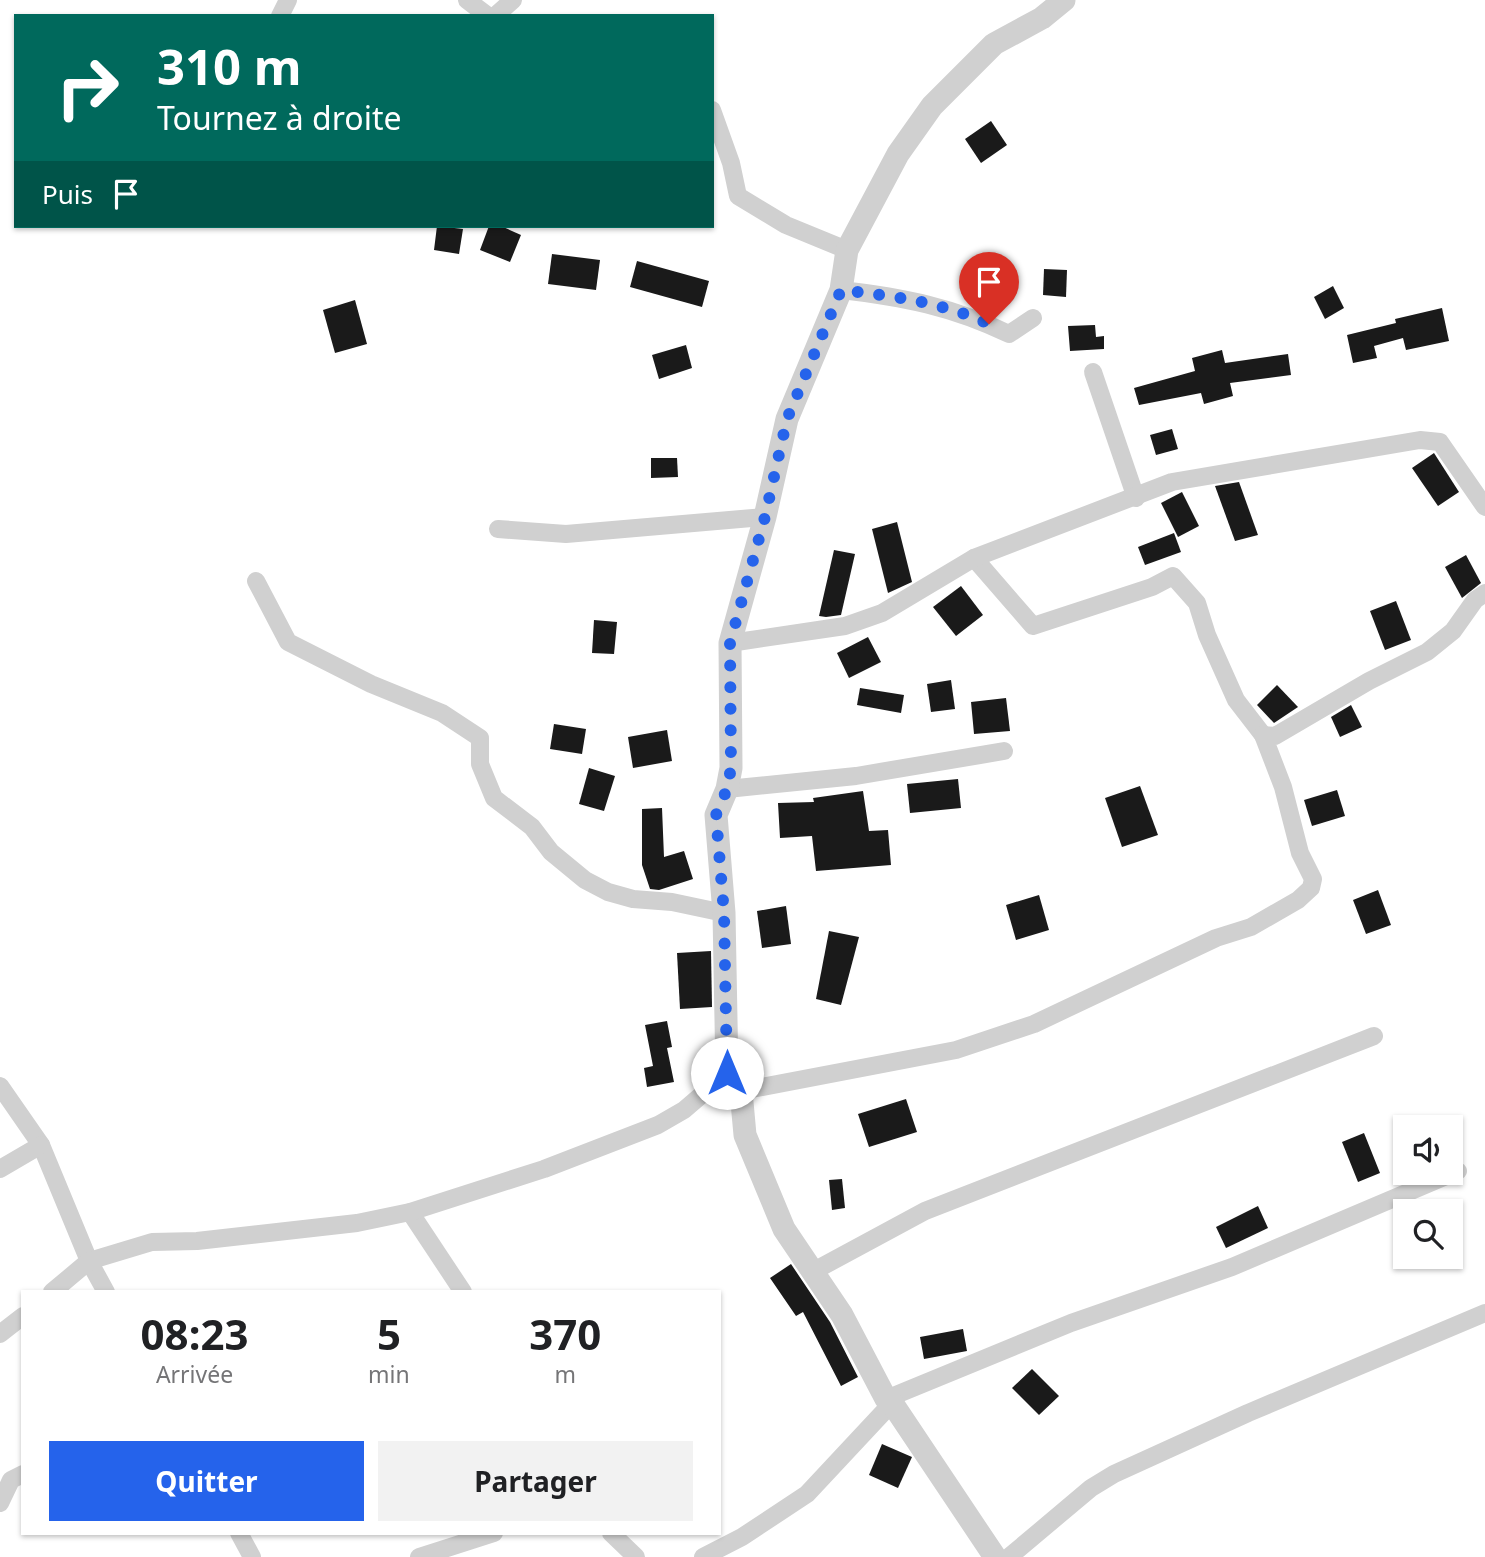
<!DOCTYPE html>
<html lang="fr">
<meta charset="utf-8">
<style>
:root{--surface:#fff;--page:#f2f2f2;--text:#202124;--muted:#757577;--accent:#2563eb}
body{margin:0;font-family:"Noto Sans",sans-serif;background:var(--page);color:var(--text);height:100vh;display:flex;flex-direction:column;font-size:26px;white-space:nowrap}
*{box-sizing:border-box;margin:0}
p{font-size:23px;color:var(--muted)}
.icon{flex:none;width:38px;height:38px;fill:none;stroke:currentColor;stroke-width:2;stroke-linecap:round;stroke-linejoin:round}
.map{position:relative;flex:1;overflow:hidden}
.details{position:absolute;left:21px;top:1290px;width:700px;height:245px;display:flex;flex-direction:column;background:var(--surface);border-radius:0px;box-shadow:0 2px 5px #0004}
.details>*{flex:none}
.hud{position:absolute;left:14px;top:14px;width:700px;height:214px;border-radius:0px;box-shadow:0 2px 5px #0004;background:#00695c;color:#fff;overflow:hidden}
.fabs{position:absolute;left:1393px;top:1115px;display:grid;gap:14px}
.fabs a{display:grid;place-items:center;width:70px;height:70px;border-radius:0px;background:var(--surface);box-shadow:0 2px 5px #0004;font-size:35px}
.pin{position:absolute;display:grid;place-items:center;width:60px;height:60px;color:#fff;margin:-72px -30px;border-radius:50% 50% 50% 0;rotate:-45deg;box-shadow:0 0 7px #0007}
.pin .icon{rotate:45deg}
.me{position:absolute;width:77px;margin:-38px;rotate:0deg;stroke-linejoin:round;filter:drop-shadow(0 0 5px #0008)}
.turn{display:flex;align-items:center;gap:24px;height:147px;padding:0 28px;font-size:32px}
.turn .icon{width:91px;height:91px;stroke-width:2.5}
.turn b{display:block;font-size:49px;line-height:60px}
.then{display:flex;align-items:center;height:66px;padding:0 28px;background:#0003;gap:14px;font-size:26px}
.eta{display:flex;justify-content:space-evenly;align-items:center;height:119px;text-align:center}
.eta b{font-size:42px;font-weight:700;line-height:49px}
.button{display:flex;gap:14px;margin-top:auto;padding:14px 28px}
.button a{flex:1;height:80px;border-radius:0px;background:var(--accent);color:#fff;font-size:28px;font-weight:700;line-height:80px;text-align:center}
.button a+a{background:var(--page);color:var(--text)}
.map>svg:first-child{display:block}
</style>
<div class="map">
<svg width="1485" height="1557" viewBox="0 0 1485 1557">
<rect width="100%" height="100%" fill="#fff"/>
<g fill="#1a1a1a">
<path d="M991,121l16,24 -26,18 -16,-24z"/>
<path d="M437,226l26,3 -4,25 -25,-4z"/>
<path d="M489,226h12l20,9 -11,27 -30,-12z"/>
<path d="M552,254l48,6 -4,30 -48,-6z"/>
<path d="M637,261l72,20 -7,26 -72,-20z"/>
<path d="M1044,269l23,1 -1,27 -23,-2z"/>
<path d="M1333,286l11,22 -19,11 -11,-22z"/>
<path d="M355,300l12,44 -32,9 -12,-43z"/>
<path d="M1442,308l7,33 -43,9 -3,-12 -29,8 3,12 -24,5 -6,-28 49,-12 -1,-4z"/>
<path d="M1095,325l1,12 8,-1v13l-34,2 -2,-25z"/>
<path d="M686,345l6,23 -33,11 -7,-24z"/>
<path d="M1222,350l3,13 63,-9 3,21 -61,8 3,13 -29,8 -3,-11 -62,12 -5,-17 61,-17 -3,-13z"/>
<path d="M1172,429l6,20 -22,6 -6,-20z"/>
<path d="M1434,453l25,39 -21,14 -26,-38z"/>
<path d="M651,458h26l1,19 -27,1z"/>
<path d="M1239,482l19,53 -23,6 -20,-55z"/>
<path d="M1182,492l17,34 -21,11 -17,-34z"/>
<path d="M897,522l15,60 -24,11 -16,-64z"/>
<path d="M1174,533l7,19 -36,13 -7,-18z"/>
<path d="M834,550l21,4 -14,61 -15,2 -7,-1z"/>
<path d="M1466,555l15,28 -19,15 -17,-31z"/>
<path d="M961,586l22,29 -27,21 -23,-29z"/>
<path d="M1396,601l15,39 -26,10 -15,-39z"/>
<path d="M594,620l23,2 -3,32 -22,-1z"/>
<path d="M868,637l13,25 -32,16 -12,-25z"/>
<path d="M951,680l4,29 -24,3 -4,-28z"/>
<path d="M1277,685l21,22 -24,16 -17,-18z"/>
<path d="M860,688l44,7 -3,18 -44,-8z"/>
<path d="M1006,698l4,33 -36,3 -3,-32z"/>
<path d="M1351,705l11,22 -22,10 -9,-20z"/>
<path d="M554,724l32,5 -4,25 -32,-5z"/>
<path d="M667,730l5,31 -39,7 -5,-31z"/>
<path d="M589,768l26,8 -11,35 -25,-7z"/>
<path d="M958,779l3,29 -51,5 -3,-29z"/>
<path d="M1140,786l18,49 -36,12 -17,-49z"/>
<path d="M1337,790l8,26 -33,10 -8,-26z"/>
<path d="M863,791l6,40 19,-1 3,35 -75,6 -4,-35 -32,2 -2,-35 36,-1 -1,-4z"/>
<path d="M662,808l2,49 20,-6 9,28 -34,11 -9,-1 -8,-24v-56z"/>
<path d="M1378,890l13,35 -25,9 -13,-34z"/>
<path d="M1039,895l10,35 -33,10 -10,-35z"/>
<path d="M786,906l5,38 -29,4 -5,-37z"/>
<path d="M829,931l30,6 -18,68 -25,-6z"/>
<path d="M711,951l1,56 -32,2 -3,-56z"/>
<path d="M667,1021l5,26 -5,1 7,34 -27,5 -3,-19 9,-2 -8,-41z"/>
<path d="M906,1099l11,33 -48,15 -11,-33z"/>
<path d="M1364,1133l16,40 -22,9 -16,-40z"/>
<path d="M842,1179l3,29 -13,2 -3,-30z"/>
<path d="M1258,1206l10,22 -42,20 -10,-21z"/>
<path d="M791,1264l39,58 28,55 -17,9 -38,-74 -7,4 -26,-38z"/>
<path d="M963,1329l4,22 -43,8 -4,-22z"/>
<path d="M1032,1369l27,27 -20,19 -27,-27z"/>
<path d="M882,1444l30,13 -14,31 -29,-13z"/>
</g>
<g fill="none" stroke-linecap="round" stroke-linejoin="round">
<g stroke="#d0d0d0" stroke-width="18">
<path d="M467,0l21,16"/>
<path d="M280,16l8,-16"/>
<path d="M495,16l18,-16"/>
<path d="M712,110l19,53 7,33 48,29 61,25"/>
<path d="M841,290c62,7 112,17 168,44l24,-16"/>
<path d="M1093,372l43,126"/>
<path d="M498,529l68,5 199,-17"/>
<path d="M974,558l59,68 119,-39 21,-11 24,27 10,32 29,65 27,35"/>
<path d="M256,581l32,61 83,42 71,29 38,25v26l14,34 38,29 19,25 34,28 23,12 25,7 39,3 52,11"/>
<path d="M730,643l115,-17 37,-13 92,-55 198,-76 248,-42 20,2 45,65"/>
<path d="M727,789l129,-13 148,-25"/>
<path d="M0,1086l41,59 48,116 17,31"/>
<path d="M741,1091l215,-41 78,-26 182,-86 35,-11 47,-27 13,-12 2,-9 -13,-26 -17,-66 -20,-52 12,1 94,-55 58,-29 26,-21 22,-31 10,-7"/>
<path d="M0,1169l41,-24"/>
<path d="M410,1212l53,80"/>
<path d="M812,1272l113,-61 449,-175"/>
<path d="M52,1292l37,-31 63,-19 45,-1 160,-18 53,-11 134,-43 114,-44 26,-15 43,-37"/>
<path d="M0,1334l23,-18"/>
<path d="M886,1399l185,-76 161,-56 226,-96"/>
<path d="M0,1503l11,-23 12,-6"/>
<path d="M239,1533l13,24"/>
<path d="M611,1533l25,24"/>
<path d="M419,1557l75,-24"/>
<path d="M703,1557l39,-20 65,-43 85,-91"/>
<path d="M1009,1557l82,-69 23,-14 134,-61 237,-100"/>
</g>
<path stroke="#d0d0d0" stroke-width="23" d="M995,1557l-103,-154 -6,-4 -44,-84 -58,-86 -39,-94 -4,-44 -14,-18 -3,-160 -8,-98 11,-26 4,-21 -1,-125 35,-126 22,-98 54,-129 6,-40 51,-96 34,-48 62,-62 48,-26 22,-18"/>
</g>
<g fill="none" stroke-linecap="round" stroke-linejoin="round">
<path stroke="#2563eb" stroke-width="12" stroke-dasharray="0 21.6" d="M727,1073l-3,-160 -8,-98 11,-26 4,-21 -1,-125 35,-126 22,-98 54,-129c51,6 101,12 148,34"/>
</g>
</svg>
<div class="fabs">
<a><svg class="icon" aria-label="sound" viewBox="0 0 24 24"><path d="M4 9h4l5-4v14l-5-4H4zM17 9q2 3 0 6"/></svg></a>
<a><svg class="icon" aria-label="search" viewBox="0 0 24 24"><circle cx="10" cy="10" r="6"/><path d="M15 15l6 6"/></svg></a>
</div>
<div class="pin" style="left:989px;top:324px;background:#d93025"><svg class="icon" aria-label="arrive" viewBox="0 0 24 24"><path d="M6 21V4h12l-3 4 3 4H6"/></svg></div>
<svg class="me" style="left:727px;top:1073px" viewBox="-20 -20 40 40"><circle r="19" fill="#fff"/><path d="M0-13L10 11 0 6-10 11z" fill="#2563eb"/></svg>
<div class="hud">
<div class="turn"><svg class="icon" aria-label="right" viewBox="0 0 24 24"><path d="M7 20v-9h11M14 6l5 5-5 5"/></svg><div><b>310 m</b>Tournez à droite</div></div>
<div class="then">Puis<svg class="icon" aria-label="arrive" viewBox="0 0 24 24"><path d="M6 21V4h12l-3 4 3 4H6"/></svg></div>
</div>
<section class="details">
<div class="eta">
<div><b>08:23</b><p>Arrivée</p></div>
<div><b>5</b><p>min</p></div>
<div><b>370</b><p>m</p></div>
</div>
<div class="button"><a>Quitter</a><a>Partager</a></div>
</section>
</div>
